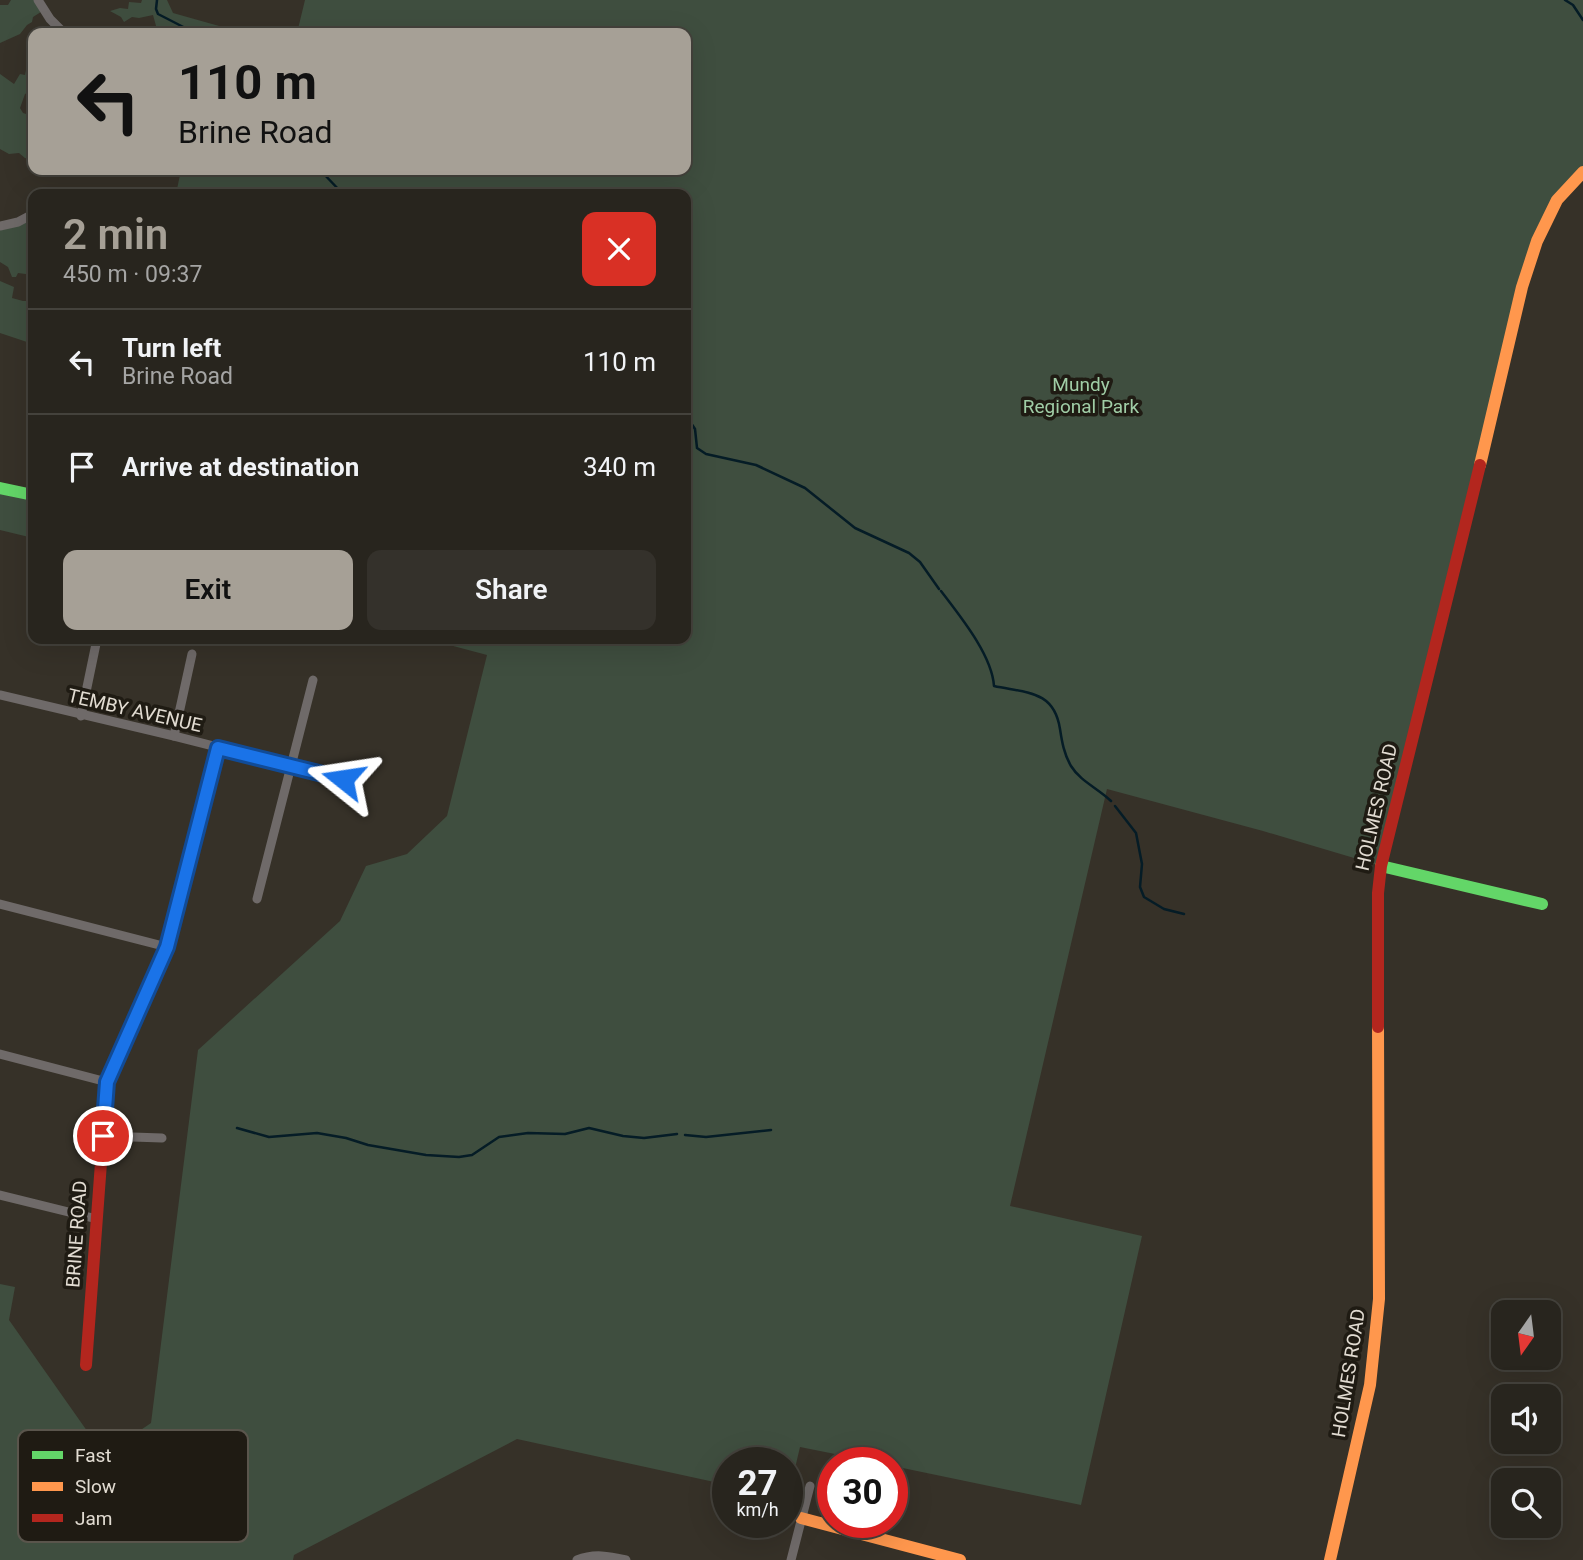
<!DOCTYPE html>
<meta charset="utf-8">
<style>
:root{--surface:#28251e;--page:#34312b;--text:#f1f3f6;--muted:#a5a5a4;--line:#44423c;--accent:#a6a096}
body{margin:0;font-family:Roboto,sans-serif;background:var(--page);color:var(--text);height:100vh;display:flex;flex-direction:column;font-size:26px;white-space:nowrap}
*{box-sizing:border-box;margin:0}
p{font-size:23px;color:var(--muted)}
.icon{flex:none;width:38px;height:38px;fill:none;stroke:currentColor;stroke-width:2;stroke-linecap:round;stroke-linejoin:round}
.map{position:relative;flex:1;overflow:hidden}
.drawer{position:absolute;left:28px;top:189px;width:663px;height:455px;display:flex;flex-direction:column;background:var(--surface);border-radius:14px;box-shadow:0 7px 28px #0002,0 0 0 2px var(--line)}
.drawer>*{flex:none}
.top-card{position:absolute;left:28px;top:28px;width:663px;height:147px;border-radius:14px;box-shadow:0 7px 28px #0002,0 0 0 2px var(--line);background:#a6a096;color:#111;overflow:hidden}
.needle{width:46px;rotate:194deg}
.fabs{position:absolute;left:1491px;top:1300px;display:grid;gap:14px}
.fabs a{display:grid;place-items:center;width:70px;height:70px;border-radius:14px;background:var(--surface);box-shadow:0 7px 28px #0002,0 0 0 2px var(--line);font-size:35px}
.speed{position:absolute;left:712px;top:1447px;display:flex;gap:14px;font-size:35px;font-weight:700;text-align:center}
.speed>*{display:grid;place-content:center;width:91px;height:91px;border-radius:50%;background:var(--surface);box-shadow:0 7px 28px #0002,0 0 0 2px var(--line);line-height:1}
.speed small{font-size:18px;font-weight:400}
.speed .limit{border:10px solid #d22;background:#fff;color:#111}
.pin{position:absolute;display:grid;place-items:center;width:60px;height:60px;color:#fff;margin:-30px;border:4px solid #fff;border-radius:50%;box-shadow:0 2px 7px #0007}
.me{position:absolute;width:77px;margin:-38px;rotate:285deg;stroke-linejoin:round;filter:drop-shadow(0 0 5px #0008)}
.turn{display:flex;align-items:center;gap:24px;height:147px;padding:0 35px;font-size:32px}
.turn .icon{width:91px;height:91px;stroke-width:2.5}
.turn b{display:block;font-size:49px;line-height:60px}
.round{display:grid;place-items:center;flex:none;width:74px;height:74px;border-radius:14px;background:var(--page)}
.head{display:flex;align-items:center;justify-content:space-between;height:119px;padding:0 35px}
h1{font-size:42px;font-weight:600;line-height:52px;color:var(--accent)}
.action{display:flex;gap:14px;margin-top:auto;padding:14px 35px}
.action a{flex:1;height:80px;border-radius:14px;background:var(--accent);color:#111;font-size:28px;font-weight:600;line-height:80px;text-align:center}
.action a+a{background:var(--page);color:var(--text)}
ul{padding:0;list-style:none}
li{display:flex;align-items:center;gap:21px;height:105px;padding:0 35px;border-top:2px solid var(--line)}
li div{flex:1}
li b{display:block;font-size:26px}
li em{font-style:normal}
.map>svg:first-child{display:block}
</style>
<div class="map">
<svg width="1583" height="1560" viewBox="0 0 1583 1560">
<rect width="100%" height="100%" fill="#363128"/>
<g fill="#3f4e3f">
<path d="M11,0h27l6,10 -11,7 -1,5 -5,3 -7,9 -20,9v-38h8z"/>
<path d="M142,0h25l6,13 71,20h-86l-5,-18 -14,3 -7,-1 -8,5 -3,-5 -11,-6 10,-3 8,1 1,-7 12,1z"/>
<path d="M305,0h1278v172l-26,28 -20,41 -156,625 -118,-35 -156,-42 -97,417 132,30 -61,269 -188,-39 -1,-3h-12l-80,-16 -12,51v-35h-60v22l-211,-46 -223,116 -1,5h-293v-276l15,3 -6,33 95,135 47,-32 47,-373 142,-129 26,-55 41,-12 40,-38 40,-161 -60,-16h259v-445h-510l5,-24h505v-137h-389z"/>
<path d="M33,65v25l-8,4 -5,14 3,5 10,3v44l-8,-2 -6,-5 -10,1 -9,-5v-75l14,10 6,-10 5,1 1,-5z"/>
<path d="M33,215v60l-15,-2 -2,4h-4l-4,-10 -8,-5v-34z"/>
<path d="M0,281l14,6 -2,11 11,3h10v54l-4,-2 1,-10 -30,-10z"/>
<path d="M0,488l33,7v43l-33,-8z"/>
</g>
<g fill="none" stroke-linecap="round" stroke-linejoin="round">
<g stroke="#051c26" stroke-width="2.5">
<path d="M157,0l-1,9 2,5 37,19"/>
<path d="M1565,0l8,5 10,15"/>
<path d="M320,170l23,24"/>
<path d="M686,420l5,3 4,6 2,19 9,6 50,11 49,23 50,40 54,25 11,9 19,27"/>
<path d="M941,591c19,25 51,64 53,95 32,7 60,4 66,43 2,13 4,25 11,37 9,15 28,23 40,35"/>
<path d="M1115,806l21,27 6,31 -2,23 4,10 20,12 20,5"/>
<path d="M237,1128l32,9 48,-4 29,5 22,7 58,10 33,2 13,-2 27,-18 29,-4 37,1 24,-6 34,8 21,2 33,-4"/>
<path d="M685,1135l21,2 65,-7"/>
</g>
<g stroke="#6f6a69" stroke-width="9">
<path d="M38,0l12,19 14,14"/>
<path d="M0,226l18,-4 15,-8"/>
<path d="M0,695l174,41 169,43"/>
<path d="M81,716l16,-77"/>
<path d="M174,736l18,-82"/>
<path d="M257,899l56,-219"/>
<path d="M0,904l167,43"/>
<path d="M0,1054l107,28"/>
<path d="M103,1136l59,2"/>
<path d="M0,1195l97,24"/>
<path d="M577,1560c17,-7 32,-4 49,0"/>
<path d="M791,1560l19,-74"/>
</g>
<g stroke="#63d668" stroke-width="12">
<path d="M0,488l33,7"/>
<path d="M1381,866l161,38"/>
</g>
<g stroke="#ff974d" stroke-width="12">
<path d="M1480,465l42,-178 15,-46 20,-41 26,-28"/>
<path d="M183,885l35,-137"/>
<path d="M801,1518l159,42"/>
<path d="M1330,1560l40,-175 9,-86 -1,-272"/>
</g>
<g stroke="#b3261e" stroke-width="12">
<path d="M1378,1027v-134l3,-27 99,-401"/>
<path d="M86,1365l21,-283 60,-135 16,-62"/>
</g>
</g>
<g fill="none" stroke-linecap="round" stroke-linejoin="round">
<g stroke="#114b97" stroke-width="18">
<path id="route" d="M103,1136l4,-54 60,-135 51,-199 125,31"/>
</g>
<use href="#route" stroke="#1a73e8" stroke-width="12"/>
</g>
<g text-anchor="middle" stroke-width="7" stroke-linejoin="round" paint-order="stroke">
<g font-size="19" fill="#a0cda6" stroke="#1f1b13">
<text x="1081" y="391">Mundy<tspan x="1081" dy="22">Regional Park</tspan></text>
</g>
<g font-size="19" fill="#e2dcd2" stroke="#1f1b13">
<text transform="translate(135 710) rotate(13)" y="7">TEMBY AVENUE</text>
<text transform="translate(1376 807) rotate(-77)" y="7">HOLMES ROAD</text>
<text transform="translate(76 1234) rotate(-86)" y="7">BRINE ROAD</text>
<text transform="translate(1348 1373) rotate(-81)" y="7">HOLMES ROAD</text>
</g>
</g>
<rect x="18" y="1430" width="230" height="112" rx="10" fill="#1f1b13" stroke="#5a554c" stroke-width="2"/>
<rect x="32" y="1451" width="31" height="8" fill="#63d668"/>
<rect x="32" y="1482" width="31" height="9" fill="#ff974d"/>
<rect x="32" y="1514" width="31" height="8" fill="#b3261e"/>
<g font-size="19" fill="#e2dcd2">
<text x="75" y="1462">Fast</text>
<text x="75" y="1493">Slow</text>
<text x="75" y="1525">Jam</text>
</g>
</svg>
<div class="fabs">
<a><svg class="needle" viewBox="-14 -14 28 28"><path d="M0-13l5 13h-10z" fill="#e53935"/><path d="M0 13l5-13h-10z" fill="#a5a5a4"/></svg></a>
<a><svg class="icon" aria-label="sound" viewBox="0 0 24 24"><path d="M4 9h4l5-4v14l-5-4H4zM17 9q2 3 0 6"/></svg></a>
<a><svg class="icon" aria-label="search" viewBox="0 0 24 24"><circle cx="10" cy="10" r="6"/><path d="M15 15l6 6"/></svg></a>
</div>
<div class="speed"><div>27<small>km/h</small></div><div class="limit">30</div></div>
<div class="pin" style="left:103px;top:1136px;background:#d93025"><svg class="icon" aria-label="arrive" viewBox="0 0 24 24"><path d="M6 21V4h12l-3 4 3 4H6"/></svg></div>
<svg class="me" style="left:343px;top:779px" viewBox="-20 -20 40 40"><path d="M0-17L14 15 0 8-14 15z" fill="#1a73e8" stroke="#fff" stroke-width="4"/></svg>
<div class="top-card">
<div class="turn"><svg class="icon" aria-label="left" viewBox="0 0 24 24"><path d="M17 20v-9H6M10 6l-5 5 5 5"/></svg><div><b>110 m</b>Brine Road</div></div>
</div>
<section class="drawer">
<div class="head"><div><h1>2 min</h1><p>450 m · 09:37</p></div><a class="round" style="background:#d93025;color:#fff"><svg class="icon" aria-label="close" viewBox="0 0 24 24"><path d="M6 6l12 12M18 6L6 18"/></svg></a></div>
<ul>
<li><svg class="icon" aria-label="left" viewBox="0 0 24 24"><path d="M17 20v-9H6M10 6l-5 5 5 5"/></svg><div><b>Turn left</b><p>Brine Road</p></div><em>110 m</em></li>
<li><svg class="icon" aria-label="arrive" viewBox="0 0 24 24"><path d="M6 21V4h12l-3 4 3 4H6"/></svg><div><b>Arrive at destination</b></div><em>340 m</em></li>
</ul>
<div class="action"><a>Exit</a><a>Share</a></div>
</section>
</div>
